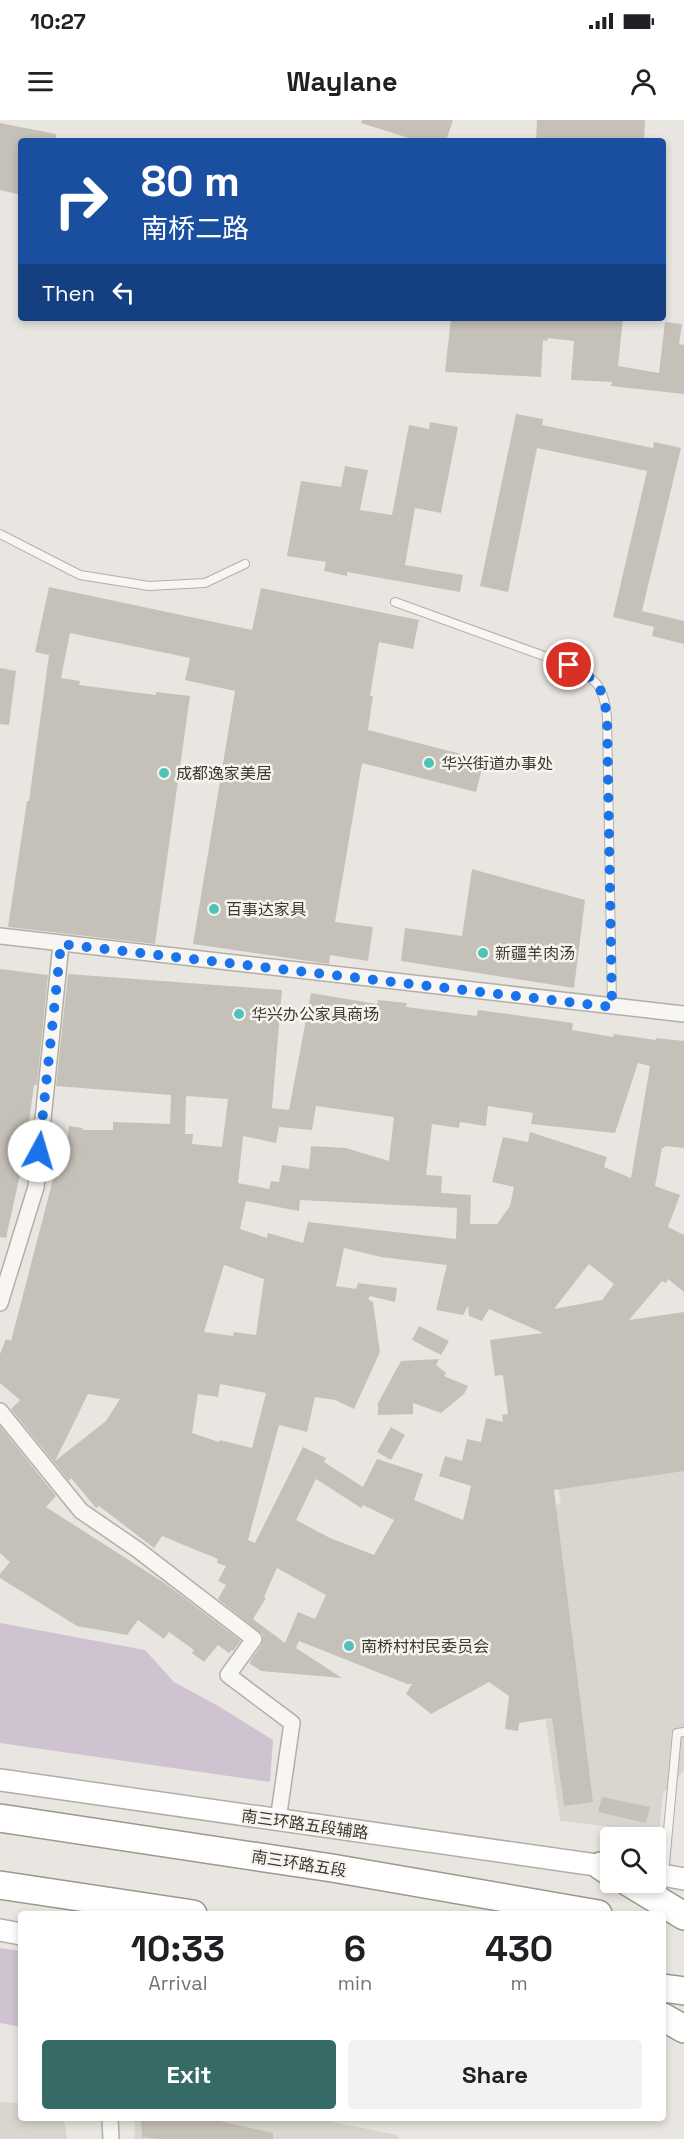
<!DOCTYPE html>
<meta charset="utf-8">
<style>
:root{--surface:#fff;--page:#f2f2f2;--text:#202124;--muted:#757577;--accent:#366a67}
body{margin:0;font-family:"Space Grotesk","Noto Sans SC",sans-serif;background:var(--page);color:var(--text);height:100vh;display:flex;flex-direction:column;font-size:22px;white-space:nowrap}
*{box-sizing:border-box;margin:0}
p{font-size:20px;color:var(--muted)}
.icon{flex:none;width:33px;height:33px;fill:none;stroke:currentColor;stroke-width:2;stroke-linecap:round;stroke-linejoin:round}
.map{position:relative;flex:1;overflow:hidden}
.drawer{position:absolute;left:18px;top:1791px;width:648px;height:210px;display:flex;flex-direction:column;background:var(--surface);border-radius:6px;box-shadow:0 3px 9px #0003}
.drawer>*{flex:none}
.top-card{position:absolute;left:18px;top:18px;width:648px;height:183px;border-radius:6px;box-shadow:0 3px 9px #0003;background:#1a4fa0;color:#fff;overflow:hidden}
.controls{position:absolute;left:600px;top:1707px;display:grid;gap:12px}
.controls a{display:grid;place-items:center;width:66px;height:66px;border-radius:6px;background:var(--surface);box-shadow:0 3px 9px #0003;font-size:30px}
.pin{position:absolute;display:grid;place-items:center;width:51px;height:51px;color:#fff;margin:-26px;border:3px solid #fff;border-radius:50%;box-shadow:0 2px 6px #0007}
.me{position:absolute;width:66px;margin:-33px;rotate:6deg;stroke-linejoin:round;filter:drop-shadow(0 0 4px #0008)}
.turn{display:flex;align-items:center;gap:21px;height:126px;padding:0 24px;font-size:27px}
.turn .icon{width:78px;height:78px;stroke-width:2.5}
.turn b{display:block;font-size:42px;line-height:51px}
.then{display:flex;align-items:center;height:57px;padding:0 24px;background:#0003;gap:12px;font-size:22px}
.eta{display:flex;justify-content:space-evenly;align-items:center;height:102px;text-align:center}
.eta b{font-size:36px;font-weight:700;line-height:42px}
.cta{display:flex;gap:12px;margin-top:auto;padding:12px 24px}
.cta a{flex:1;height:69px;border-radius:6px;background:var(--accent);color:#fff;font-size:24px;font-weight:700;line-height:69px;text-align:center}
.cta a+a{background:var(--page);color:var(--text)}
.status{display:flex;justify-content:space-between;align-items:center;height:42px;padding:0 30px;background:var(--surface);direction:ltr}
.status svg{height:16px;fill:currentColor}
header{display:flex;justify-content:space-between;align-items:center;height:78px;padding:0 24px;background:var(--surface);font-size:27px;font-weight:700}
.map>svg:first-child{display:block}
</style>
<div class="status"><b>10:27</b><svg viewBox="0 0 49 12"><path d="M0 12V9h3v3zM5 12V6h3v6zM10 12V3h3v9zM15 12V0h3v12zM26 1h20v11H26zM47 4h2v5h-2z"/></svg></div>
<header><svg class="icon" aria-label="menu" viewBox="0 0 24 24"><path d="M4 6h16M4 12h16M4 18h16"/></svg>Waylane<svg class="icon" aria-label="person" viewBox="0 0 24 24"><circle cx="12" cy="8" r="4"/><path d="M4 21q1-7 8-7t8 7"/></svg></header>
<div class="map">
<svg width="684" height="2019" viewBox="0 0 684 2019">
<rect width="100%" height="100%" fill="#e9e6e1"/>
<g fill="#dad6cf">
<path d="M684,1304v347l-21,22 -4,39 -99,-11 -43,-303 44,-15 -12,-56z"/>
<path d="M0,1982l21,1v15h43l3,21h-67z"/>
<path d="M134,1998h179l84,17 2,4h-264z"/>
</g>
<g fill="#cfc3d2">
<path d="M0,1503l145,27 29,32 46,25 53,33 -3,42 -270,-39z"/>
<path d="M0,1828l21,3v76l-21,-4z"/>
</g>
<g fill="#c5c1b9" fill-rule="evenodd">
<path d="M362,0h91l-7,21h-28l-57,-18z"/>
<path d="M537,0h108l-1,21h-108z"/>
<path d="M0,3l56,11v7h-35v54l-21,-5z"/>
<path d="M451,198h172l-5,48 41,7 6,-51 17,2 -3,20 5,1v49l-73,-8 1,-4 -41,-2 3,-39 -26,-3 -1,3 -4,-1 -2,37 -96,-5z"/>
<path d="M516,294l27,5 -1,6 111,23 1,-6 27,6 -39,163 42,10v23l-32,-8 2,-9 -41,-10 34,-146 -110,-23 -29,144 -28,-6z"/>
<path d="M430,302l28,5 -17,86 -26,-5 -10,57 58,10 -3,17 -113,-20v4l-23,-5 2,-9 -39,-6 14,-75 40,6 4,-21 23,4 -8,40 32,5 17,-90 20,4z"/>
<path d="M49,467l203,43 9,-42 158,32 -6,29 -34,-7 -9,54h3l-5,34 116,30 -8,32 -114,-29 -27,159 38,5 -5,34 -38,-6 -1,9 -136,-20 42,-253 -50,-11 5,-22 -120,-25 -9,45 19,3 -1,4 77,10v-3l34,4 -35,248 -147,-17 19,-126h2l20,-146 -14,-3z"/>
<path d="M0,548l16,3 -7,54 -9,-1z"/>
<path d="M472,749l113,31 -11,88 -173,-27 4,-33 57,8z"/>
<path d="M0,849l48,6 -11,110h-3l-7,51 -6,-1 -3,34 3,1 -15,68 -6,-1z"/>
<path d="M68,854l214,16 -10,118 17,2 22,-117 66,11 1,-4 29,3 -1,4 71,9 1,-6 66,9 29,4 -1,7 41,7 1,-3 42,6v-2l28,3v107l-19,-2 -1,2h-2l-7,38 25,9 -12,32 16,8v57l-16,-13 -2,4 -4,-2 -33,39 55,-8v159l-130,19 39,312 -29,4 -12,-88 -33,5 -1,8 -13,-2 4,-33 -20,-14 -58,32 -25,-20 6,-10h-5l-108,-43 -3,7 46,30 -81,-7 -12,-8 13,-19 1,-9 -45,-36 8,-14 -8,-4 8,-15 -9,-3 1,-4 -56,-23 -8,12 -55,-42 -3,2 -25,-30 -2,3 -58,-72 9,-9 -20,-17v-29l6,-15 5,2 45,-173 3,-11 7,1 3,-32 14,2 -1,2h31v-8l57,2 1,-29 -115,-9zM638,943l12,3 -19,112 -27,-11 3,-10 -77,-25 -2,10 -25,-5 -11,45 22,5 -4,19 -13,18h-27l1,-29 -30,-2 1,-17 -16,-1 6,-51 27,4 1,-6 26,4 2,-20 45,7 -2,11 84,9zM186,976l42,3 -6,48 -30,-3 1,-10h-8zM316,986l78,11 -5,44 -43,-13 -35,-2 -2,23 -27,-4 -3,17 -8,-1 -2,8 -31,-6 5,-47 33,7 3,-16 33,3zM300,1080l157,8 -1,31 -148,-17 -5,21 -35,-10 -1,5 -27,-9 6,-28 53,10zM344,1128l37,9 66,8 -11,45 27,5 5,-9 1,10 13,5 7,-12 54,24 -53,7 5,36 8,-1 5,39 -6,1 1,7 -17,-4 -5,24 -14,-3 -5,22 -17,-5 -6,20 32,10 -8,34 -49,-20 9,-26 -46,-15 -14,28 -39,-25 2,-4 -23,-11 -48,96 -7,-3 31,-115 28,7 8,-35 20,3 19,9 26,-57 -7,-50 -5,-3 2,-3 25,6 2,-14 -39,-5 -2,6 -20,-3zM589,1144l25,20 -12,16 -48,9zM224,1145l40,14 -8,56 -22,-3 -1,4 -29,-4zM220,1264l46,9 -14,55 -32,-8 -1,2 -27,-9 6,-39 20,3zM88,1274l32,5 -14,22 -51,40zM316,1359l45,29 2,-3 31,15 -20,35 -44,-17 -34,-18zM277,1448l49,27 -11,24 -17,-7 -13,31 -32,-24 13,-21 -2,-1z"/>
<path d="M419,1206l30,15 -8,14 -29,-15z"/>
<path d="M439,1239l-3,6 10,8 -2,3 24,10 -4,8 -23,19 -28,-10v11l-35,1v-12l23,-42z"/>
<path d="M0,1306l56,70 -10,11 120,77 75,57 -8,10 -1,-1 -3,3 -11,-8 -14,17 -12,-9 2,-3 -25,-18 -5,7 -26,-19 -11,15 -50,-9 -77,-48v-4l10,-12 -10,-9z"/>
<path d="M391,1307l14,8 -14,25 -14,-8z"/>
<path d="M602,1677l48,10 -4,16 -48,-11z"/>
<path d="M141,1998h65l67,15v6h-114l-17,-2z"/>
</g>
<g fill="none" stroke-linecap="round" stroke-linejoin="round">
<g stroke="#b3afa7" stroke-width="10">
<g id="lane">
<path d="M0,414l80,41 69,11 56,-3 40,-19"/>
<path d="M395,482l174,63c28,15 34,19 38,51l5,291"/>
<path d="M664,1754l13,-141 7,-1"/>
</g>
</g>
<g stroke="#b3afa7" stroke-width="18">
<g id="street">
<path d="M0,816l684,78"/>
<path d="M0,1183l36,-116 25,-243"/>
<path d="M0,1291l81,100 57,39 116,89 -26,36 64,48 -14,97"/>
<path d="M110,1998l1,21"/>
</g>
</g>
<g stroke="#b3afa7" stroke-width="24">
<g id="secondary">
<path d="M0,1660l610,87"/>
<path d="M656,1754l28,5"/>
<path d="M0,1810l21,4"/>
</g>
</g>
<g stroke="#9e978a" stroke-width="30">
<g id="highway">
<path d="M0,1698l332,50 266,46"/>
<path d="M601,1746l9,6"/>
<path d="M628,1762l56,34"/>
<path d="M0,1765l193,29"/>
<path d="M663,1868l21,3"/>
<path d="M663,1897l21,12"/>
</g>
</g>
<use href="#lane" stroke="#f7f6f3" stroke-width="8"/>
<use href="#street" stroke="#f7f6f3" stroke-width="15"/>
<use href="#secondary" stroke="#fff" stroke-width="21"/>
<use href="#highway" stroke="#fff" stroke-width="27"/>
</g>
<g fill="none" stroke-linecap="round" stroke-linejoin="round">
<path stroke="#1a73e8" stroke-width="10" stroke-dasharray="0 18" d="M39,1031l22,-207 551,63 -5,-291c-5,-32 -10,-36 -38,-51"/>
</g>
<g fill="#50c3b9" stroke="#f6f4f0" stroke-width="2">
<circle cx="429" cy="643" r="6"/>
<circle cx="164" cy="653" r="6"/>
<circle cx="214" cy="789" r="6"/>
<circle cx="483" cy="833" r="6"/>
<circle cx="239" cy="894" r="6"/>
<circle cx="349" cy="1526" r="6"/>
</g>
<g text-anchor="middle" stroke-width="5" stroke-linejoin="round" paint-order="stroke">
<g font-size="16" fill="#3f392b" stroke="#f6f4f0" text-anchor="start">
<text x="441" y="649">华兴街道办事处</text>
<text x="176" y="659">成都逸家美居</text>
<text x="226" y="795">百事达家具</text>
<text x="495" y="839">新疆羊肉汤</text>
<text x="251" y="900">华兴办公家具商场</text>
<text x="361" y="1532">南桥村村民委员会</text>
</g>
<g font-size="16" fill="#3f392b" stroke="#f6f4f0">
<text transform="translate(305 1704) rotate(8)" y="6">南三环路五段辅路</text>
<text transform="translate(299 1743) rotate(9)" y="6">南三环路五段</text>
</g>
</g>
</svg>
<div class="controls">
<a><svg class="icon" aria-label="search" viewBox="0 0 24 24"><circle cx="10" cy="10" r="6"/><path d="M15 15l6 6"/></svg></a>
</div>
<div class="pin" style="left:569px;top:545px;background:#d93025"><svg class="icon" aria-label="arrive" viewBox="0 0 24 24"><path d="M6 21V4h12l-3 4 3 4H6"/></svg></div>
<svg class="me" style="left:39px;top:1031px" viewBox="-20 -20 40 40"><circle r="19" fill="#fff"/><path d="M0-13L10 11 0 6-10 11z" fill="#1a73e8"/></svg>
<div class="top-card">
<div class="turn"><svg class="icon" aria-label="right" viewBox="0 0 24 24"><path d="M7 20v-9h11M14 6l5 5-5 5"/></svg><div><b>80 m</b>南桥二路</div></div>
<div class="then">Then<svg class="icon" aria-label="left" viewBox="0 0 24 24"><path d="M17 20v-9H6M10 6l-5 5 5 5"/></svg></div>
</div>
<section class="drawer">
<div class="eta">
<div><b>10:33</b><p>Arrival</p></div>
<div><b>6</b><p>min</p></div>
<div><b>430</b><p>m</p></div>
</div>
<div class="cta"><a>Exit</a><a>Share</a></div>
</section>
</div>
